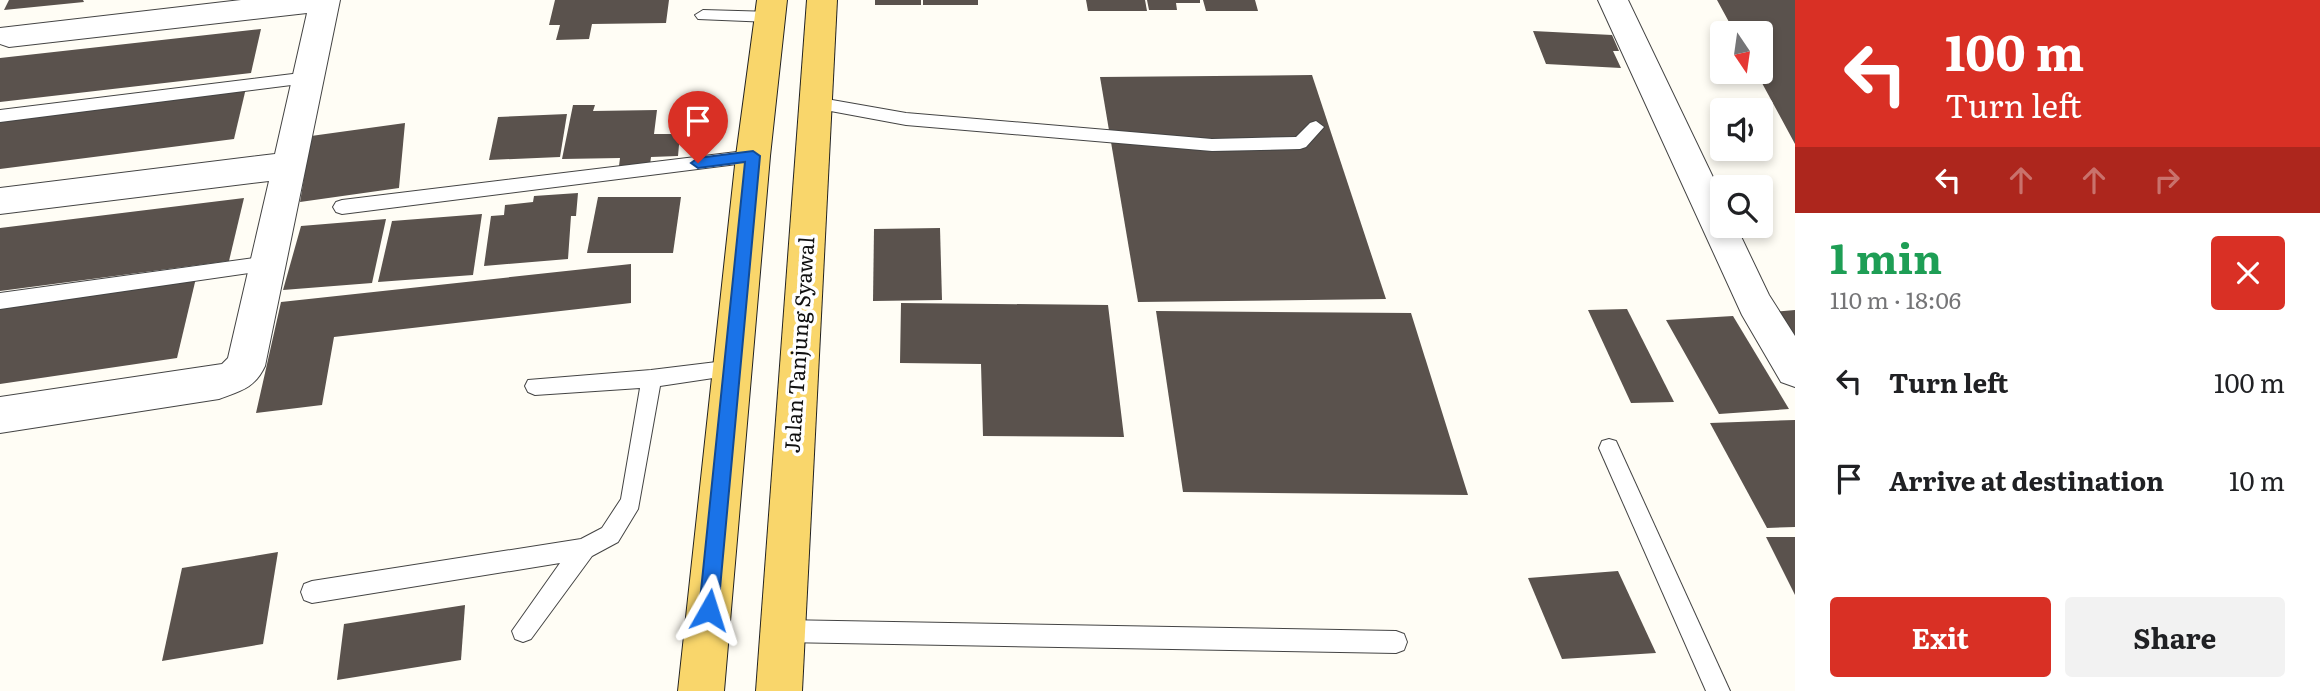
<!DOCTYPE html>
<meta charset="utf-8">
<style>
:root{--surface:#fff;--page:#f2f2f2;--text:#202124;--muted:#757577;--accent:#d93025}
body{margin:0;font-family:Literata,serif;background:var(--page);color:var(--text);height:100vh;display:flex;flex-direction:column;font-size:26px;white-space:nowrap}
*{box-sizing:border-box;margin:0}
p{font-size:23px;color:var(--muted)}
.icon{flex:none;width:38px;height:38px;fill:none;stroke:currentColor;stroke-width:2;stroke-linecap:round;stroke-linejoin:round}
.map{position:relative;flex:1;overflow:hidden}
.panel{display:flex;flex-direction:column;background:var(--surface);width:525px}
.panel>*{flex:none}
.guide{background:#d93025;color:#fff;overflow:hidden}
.needle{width:46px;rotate:167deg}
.buttons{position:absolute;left:1710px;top:21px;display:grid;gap:14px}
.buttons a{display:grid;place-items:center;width:63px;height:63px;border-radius:7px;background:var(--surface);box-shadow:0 4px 10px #0003;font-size:35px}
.pin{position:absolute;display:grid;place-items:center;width:60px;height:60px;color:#fff;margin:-72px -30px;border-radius:50% 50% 50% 0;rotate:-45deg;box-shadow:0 0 7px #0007}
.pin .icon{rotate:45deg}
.me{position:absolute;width:77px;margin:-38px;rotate:6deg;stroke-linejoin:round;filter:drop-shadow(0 0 5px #0008)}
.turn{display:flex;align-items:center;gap:24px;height:147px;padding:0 35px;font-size:32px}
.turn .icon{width:91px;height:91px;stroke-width:2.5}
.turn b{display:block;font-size:49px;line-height:60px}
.lanes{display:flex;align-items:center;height:66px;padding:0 35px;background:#0003;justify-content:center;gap:35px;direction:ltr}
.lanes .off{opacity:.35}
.round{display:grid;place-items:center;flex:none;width:74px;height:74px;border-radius:7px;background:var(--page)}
.summary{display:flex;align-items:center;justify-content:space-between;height:119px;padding:0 35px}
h1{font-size:42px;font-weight:700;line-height:52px;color:#1e9e55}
.cta{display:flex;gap:14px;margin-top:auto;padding:14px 35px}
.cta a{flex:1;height:80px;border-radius:7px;background:var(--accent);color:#fff;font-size:28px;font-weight:700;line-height:80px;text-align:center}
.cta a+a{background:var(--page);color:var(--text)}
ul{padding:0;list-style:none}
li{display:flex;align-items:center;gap:21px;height:98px;padding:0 35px}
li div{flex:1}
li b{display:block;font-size:26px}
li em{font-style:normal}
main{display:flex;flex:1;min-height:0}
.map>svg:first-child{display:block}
</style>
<main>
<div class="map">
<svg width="1795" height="691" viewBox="0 0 1795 691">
<rect width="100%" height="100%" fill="#fffdf5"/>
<g fill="#5a524d">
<path d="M9,0h74l1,2 -80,8z"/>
<path d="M555,0h114l-3,23 -74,1 -3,15 -33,1 4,-15h-11z"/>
<rect x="875" y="0" width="46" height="5"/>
<rect x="923" y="0" width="55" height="5"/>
<path d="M1086,0h59l2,11h-59z"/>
<path d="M1147,0h53v3h-24l1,7h-28z"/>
<path d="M1203,0h52l3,11h-52z"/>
<path d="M1717,0h78v144l-39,-72h4v-39h-25z"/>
<path d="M261,29l-10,44 -251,29v-44z"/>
<path d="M1533,31l79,4 7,16h-6l8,17 -75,-4z"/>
<path d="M1312,75l74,224 -248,3 -38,-225z"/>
<path d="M246,88l-12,51 -234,30v-51z"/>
<path d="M573,105h22l-2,6 64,-1 -3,24h26l-2,22 -27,1 -1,8 -31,1 1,-8 -58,1z"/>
<path d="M567,114l-7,43 -71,3 9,-43z"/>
<path d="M405,123l-6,65 -99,14 11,-66z"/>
<path d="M578,193l-2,23h-5l-3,43 -84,7 7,-50 13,-1 1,-10 28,-3 1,-6z"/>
<path d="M598,197h83l-8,56h-86z"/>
<path d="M244,198l-15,63 -229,30v-63z"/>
<path d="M482,214l-9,61 -95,7 14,-61z"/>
<path d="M386,219l-14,64 -89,7 18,-64z"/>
<path d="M940,228l2,72 -69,1 1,-72z"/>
<path d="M631,264v39l-297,34 -12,68 -66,8 25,-111z"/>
<path d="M196,278l-19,80 -177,26v-78z"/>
<path d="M901,303l207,2 16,132 -141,-1 -2,-72 -81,-1z"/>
<path d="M1627,309l47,93 -43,1 -43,-93z"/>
<path d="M1795,310v38l-23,-36z"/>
<path d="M1156,311l255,2 57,182 -285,-3z"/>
<path d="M1733,316l56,93 -70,5 -53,-94z"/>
<path d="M1795,420v107l-28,1 -57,-105z"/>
<path d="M1766,537h29v58z"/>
<path d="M278,552l-15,92 -101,17 20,-93z"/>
<path d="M1618,571l38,82 -94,6 -34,-81z"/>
<path d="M465,605l-4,55 -124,20 7,-56z"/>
</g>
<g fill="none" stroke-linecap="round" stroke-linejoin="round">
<g stroke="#444" stroke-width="2">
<g id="service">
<path d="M703,10l67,2 8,5 -8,5 -72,-3 -3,-4z"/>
<path d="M309,72l6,2 2,4 -2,4 -315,40v-12z"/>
<path d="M815,97l91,16 306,26 84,-2 14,-14 6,-2 8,6 -18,20 -6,2 -88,2 -306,-26 -97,-18 -2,-4z"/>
<path d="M753,150l6,2 2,4 -2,4 -6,2 -411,52 -6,-2 -3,-5 3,-5 6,-2z"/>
<path d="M269,256l6,2 3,5 -3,5 -6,2 -269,39v-16z"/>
<path d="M733,360l7,2 3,6 -3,6 -80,12 -22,123 -20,33 -26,14 -61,83 -8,3 -8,-3 -3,-8 48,-68 -248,40 -8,-3 -3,-8 3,-8 8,-3 269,-42 21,-11 19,-29 19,-111 -105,7 -7,-3 -3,-6 3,-6 123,-10z"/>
<path d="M1609,439l7,2 114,250h-24l-107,-243 3,-7z"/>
<path d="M782,620l614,11 8,3 3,8 -3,8 -8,3 -614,-11 -8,-3 -3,-8 3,-8z"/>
</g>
</g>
<g stroke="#444" stroke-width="2">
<g id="minor">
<path d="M241,0h99l-75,366c-10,22 -25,25 -46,33l-219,34v-36l222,-33 6,-6 41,-177 -269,33v-26l275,-34 32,-141 -298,34 -9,-3v-16z"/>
<path d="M1598,0h30l94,196v30h14l33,69 26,41v51l-14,-5 -39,-67z"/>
</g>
</g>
<g stroke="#222" stroke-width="2">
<g id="primary">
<path d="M757,0h30l-17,156 -46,535h-46l58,-535z"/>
<path d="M807,0h30l-35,691h-46z"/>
</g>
</g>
<use href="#service" fill="#fff" fill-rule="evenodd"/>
<use href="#minor" fill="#fff" fill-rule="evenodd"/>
<use href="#primary" fill="#f9d66b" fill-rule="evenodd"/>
</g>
<path fill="#1a73e8" stroke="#114b97" stroke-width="2" d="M753,151l7,5 -42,454 -3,7 -6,2 -7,-2 -3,-7 46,-448 -47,6 -7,-5 7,-5z"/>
<g text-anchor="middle" stroke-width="7" stroke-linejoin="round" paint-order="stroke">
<g font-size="21" fill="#111" stroke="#fff">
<text transform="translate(800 345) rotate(-86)" y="7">Jalan Tanjung Syawal</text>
</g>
</g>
</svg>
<div class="buttons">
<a><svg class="needle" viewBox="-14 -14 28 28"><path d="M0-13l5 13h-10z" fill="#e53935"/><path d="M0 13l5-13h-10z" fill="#757577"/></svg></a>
<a><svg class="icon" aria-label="sound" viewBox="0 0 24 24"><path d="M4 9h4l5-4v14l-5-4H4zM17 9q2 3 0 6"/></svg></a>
<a><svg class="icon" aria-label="search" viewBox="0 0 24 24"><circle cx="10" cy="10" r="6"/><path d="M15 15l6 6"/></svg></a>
</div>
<div class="pin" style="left:698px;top:163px;background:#d93025"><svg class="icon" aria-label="arrive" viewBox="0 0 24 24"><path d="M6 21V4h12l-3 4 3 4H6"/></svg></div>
<svg class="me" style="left:709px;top:610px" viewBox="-20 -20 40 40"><path d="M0-17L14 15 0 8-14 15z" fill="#1a73e8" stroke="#fff" stroke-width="4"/></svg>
</div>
<section class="panel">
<div class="guide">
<div class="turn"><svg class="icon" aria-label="left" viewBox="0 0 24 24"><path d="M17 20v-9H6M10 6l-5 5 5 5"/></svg><div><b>100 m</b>Turn left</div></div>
<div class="lanes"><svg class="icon" aria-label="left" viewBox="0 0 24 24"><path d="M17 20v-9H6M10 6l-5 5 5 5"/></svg><svg class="icon off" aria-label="ahead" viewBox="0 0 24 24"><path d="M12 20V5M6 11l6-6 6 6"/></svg><svg class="icon off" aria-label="ahead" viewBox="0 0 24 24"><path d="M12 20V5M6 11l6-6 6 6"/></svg><svg class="icon off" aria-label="right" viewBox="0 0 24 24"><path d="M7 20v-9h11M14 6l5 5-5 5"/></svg></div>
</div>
<div class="summary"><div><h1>1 min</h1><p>110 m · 18:06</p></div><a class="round" style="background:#d93025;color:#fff"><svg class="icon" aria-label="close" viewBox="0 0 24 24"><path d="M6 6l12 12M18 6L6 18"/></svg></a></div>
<ul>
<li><svg class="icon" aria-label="left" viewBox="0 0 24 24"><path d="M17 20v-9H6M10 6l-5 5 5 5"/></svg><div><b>Turn left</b></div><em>100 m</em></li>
<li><svg class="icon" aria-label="arrive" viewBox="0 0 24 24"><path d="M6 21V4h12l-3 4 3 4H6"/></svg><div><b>Arrive at destination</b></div><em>10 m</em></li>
</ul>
<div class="cta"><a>Exit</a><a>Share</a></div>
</section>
</main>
